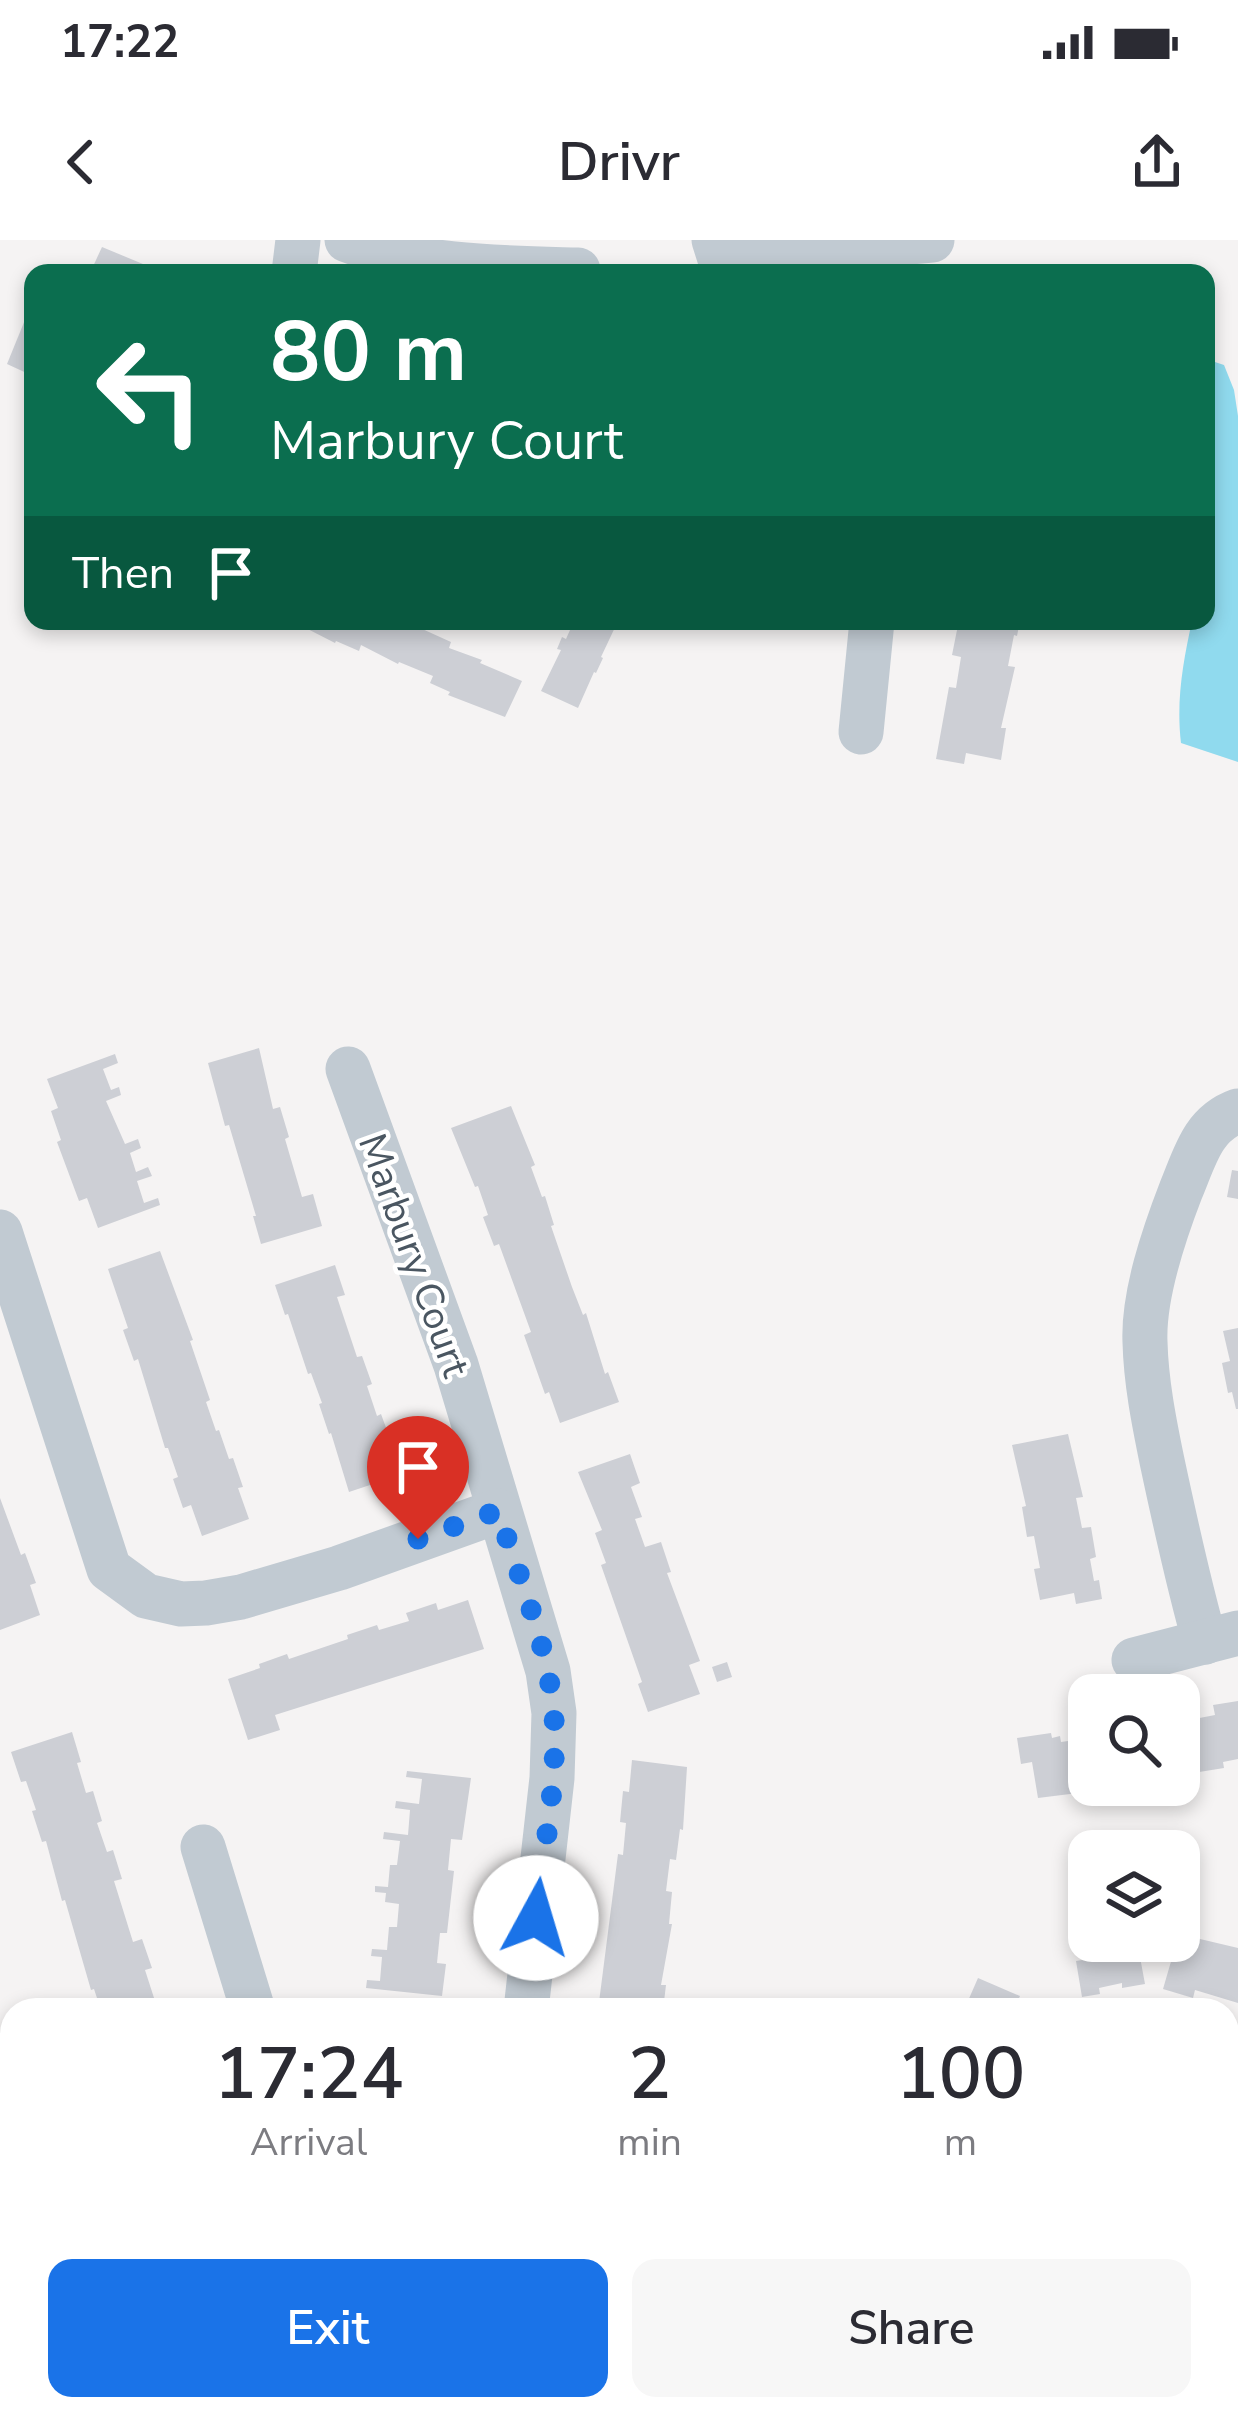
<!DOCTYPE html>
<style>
:root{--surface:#fff;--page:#f7f7f7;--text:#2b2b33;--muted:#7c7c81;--accent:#1a73e8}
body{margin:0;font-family:"Nunito Sans",sans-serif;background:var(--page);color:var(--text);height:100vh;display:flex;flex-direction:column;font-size:45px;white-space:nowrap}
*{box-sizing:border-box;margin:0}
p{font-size:39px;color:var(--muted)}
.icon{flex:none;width:66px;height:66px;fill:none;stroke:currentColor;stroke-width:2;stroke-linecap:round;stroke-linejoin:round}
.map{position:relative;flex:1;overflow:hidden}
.details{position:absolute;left:0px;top:1758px;width:1239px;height:423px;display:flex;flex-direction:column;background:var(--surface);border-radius:36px 36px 0 0;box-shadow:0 6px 18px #0003}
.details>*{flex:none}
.guide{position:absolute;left:24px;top:24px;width:1191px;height:366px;border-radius:24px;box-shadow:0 6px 18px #0003;background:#0b6e4f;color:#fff;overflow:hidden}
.fabs{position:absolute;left:1068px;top:1434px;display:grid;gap:24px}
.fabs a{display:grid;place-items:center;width:132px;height:132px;border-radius:24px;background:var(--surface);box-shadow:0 6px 18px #0003;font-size:60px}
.pin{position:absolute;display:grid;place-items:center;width:102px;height:102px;color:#fff;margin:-123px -51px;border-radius:50% 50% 50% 0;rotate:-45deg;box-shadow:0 0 12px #0007}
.pin .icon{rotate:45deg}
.me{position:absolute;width:132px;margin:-66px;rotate:6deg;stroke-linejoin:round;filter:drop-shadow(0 0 9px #0008)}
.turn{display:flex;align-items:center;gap:42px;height:252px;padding:0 48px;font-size:54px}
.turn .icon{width:156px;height:156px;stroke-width:2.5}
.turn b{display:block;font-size:84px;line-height:102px}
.then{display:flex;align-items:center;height:114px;padding:0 48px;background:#0003;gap:24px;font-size:45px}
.eta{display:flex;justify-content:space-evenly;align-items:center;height:204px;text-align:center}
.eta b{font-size:72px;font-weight:600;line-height:84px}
.cta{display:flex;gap:24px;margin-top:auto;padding:24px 48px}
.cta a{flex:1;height:138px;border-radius:24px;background:var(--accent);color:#fff;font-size:48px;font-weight:600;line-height:138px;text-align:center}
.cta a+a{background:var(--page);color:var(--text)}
.status{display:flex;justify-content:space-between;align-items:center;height:84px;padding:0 60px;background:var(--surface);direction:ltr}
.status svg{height:33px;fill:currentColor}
header{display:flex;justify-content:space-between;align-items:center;height:156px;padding:0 48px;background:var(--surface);font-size:54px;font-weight:600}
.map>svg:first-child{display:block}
</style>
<div class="status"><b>17:22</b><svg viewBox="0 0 49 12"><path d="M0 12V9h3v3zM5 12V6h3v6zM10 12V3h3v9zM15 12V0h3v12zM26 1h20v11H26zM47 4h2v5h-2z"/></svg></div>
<header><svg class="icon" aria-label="back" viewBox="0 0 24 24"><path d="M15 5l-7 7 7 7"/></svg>Drivr<svg class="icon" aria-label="share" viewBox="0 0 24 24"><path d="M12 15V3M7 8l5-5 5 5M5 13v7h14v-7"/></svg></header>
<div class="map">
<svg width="1238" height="2179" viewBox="0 0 1238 2179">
<rect width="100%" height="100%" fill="#f5f3f3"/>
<path fill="#c3f1d5" d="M12,2083v86h978l20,10h-1010v-94z"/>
<path fill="#90daee" d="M1206,119l18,6 10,25 4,26v346l-57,-19c-5,-42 2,-81 11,-122h14z"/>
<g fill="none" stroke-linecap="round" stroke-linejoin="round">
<g stroke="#90daee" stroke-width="10">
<path d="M0,2150l12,-1"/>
<path d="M133,2169l26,10"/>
</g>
</g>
<g fill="#cdcfd5">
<path d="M102,7l53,22v4h-65z"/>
<path d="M29,70l4,2v64l-26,-12z"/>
<path d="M292,381h118l-1,2 42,19 -2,6 33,12 -2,3 42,18 -17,36 -57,-22 2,-3 -20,-9 3,-7 -34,-14 -1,2 -37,-19 -2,6 -23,-10 -1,2z"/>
<path d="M574,381h44l-17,36 2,1 -7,15 -2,-1 -16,36 -37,-17 20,-41 -4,-1 5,-12 4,2z"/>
<path d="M965,381h55l-3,15 -3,-1 -6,31 7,1 -14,61h5l-5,32 -35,-7 -2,11 -28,-5 13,-72 7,1 5,-31 -9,-2 6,-30 6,2z"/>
<path d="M259,808l14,61 7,-2 9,30 -4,2 17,58 11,-3 9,32 -61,18 -8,-28h3l-27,-91 -4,1 -17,-63z"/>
<path d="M115,814l3,9 -15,6 8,21 8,-3 2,8 -15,6 19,43 13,-5 3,9 -11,5 6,19 12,-5 4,9 -15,5 7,22 14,-5 2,7 -62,23 -11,-30 -8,3 -22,-59 4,-2 -10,-29 7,-3 -11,-29z"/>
<path d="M511,866l24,59 -4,2 11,30 3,-1 9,29 -3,1 21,61 11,28 3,-2 19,61 3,-2 11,30 -59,21 -11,-31 -4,2 -21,-59 7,-3 -32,-88 -5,2 -11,-29 5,-2 -10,-29 -3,1 -24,-59z"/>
<path d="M1232,930l6,1v28l-11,-2z"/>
<path d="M160,1011l33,89 -3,1 20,59 -4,2 10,29 3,-1 10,29 4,-1 10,29 -5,1 11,31 -47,17 -11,-31 -8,3 -10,-29 5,-2 -10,-29h-3l-27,-89 -4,2 -11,-31 5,-2 -20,-59z"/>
<path d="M335,1025l10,30 -8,2 20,60 5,-1 10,28 -5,2 10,30 4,-2 11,30 -5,2 10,30 -48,16 -18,-59 -2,1 -10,-30 3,-1 -11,-30 -3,1 -20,-60 -3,1 -10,-30z"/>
<path d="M1238,1088v81h-2l-4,-17 -4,1 -6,-30 8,-2 -7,-30z"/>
<path d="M1068,1194l15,63 -7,1 6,30 9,-1 5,30 -6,2 4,22 5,-1 3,19 -26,5 -2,-11 -34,7 -6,-31 6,-1 -6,-32 -7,1 -5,-30 4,-1 -14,-61z"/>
<path d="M630,1214l10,29 -9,4 11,30 -7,2 10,28 16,-5 10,30 -4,1 33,88 -11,4 11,29 -52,18 -10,-28 4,-2 -41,-117 5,-2 -11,-30 7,-3 -24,-58z"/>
<path d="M0,1258l21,57 4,-2 11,30 -6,2 10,30 -40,15z"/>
<path d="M468,1360l16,49 -209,66 5,15 -32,10 -20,-61 32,-11 -1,-4 28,-10 2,5 59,-20 -1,-4 30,-10 2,5 30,-9 -3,-8 30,-10 2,7z"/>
<path d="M727,1422l5,15 -15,5 -5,-15z"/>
<path d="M1238,1461v58l-15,3 1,6 -31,5 -1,-6 -13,3v-63l2,-1 3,15 31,-6 -2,-10z"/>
<path d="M72,1492l9,30 -4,1 9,30 7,-2 9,30 -5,2 10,29 6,-2 9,29 -8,2 19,61 9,-3 10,29 -7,2 10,31 8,-2 3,11h-65l-7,-21 -3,1 -26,-90 -3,1 -16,-60 -4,1 -10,-31 4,-1 -1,-3 -9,-26 -5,1 -10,-30z"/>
<path d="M1051,1493l1,5 8,-2 1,6 28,-4v47h12l1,5 -64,8 -6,-36 -11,2 -4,-26z"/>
<path d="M632,1520l55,7 -4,63 -3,-1 -4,31 -6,-1 -4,32 6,1 -3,32h3l-11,61h5l-3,25h-65l20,-156 5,1 3,-32 -6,-1 3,-31 6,1z"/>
<path d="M407,1531l64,7 -9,62 -11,-1 -3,31 6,1 -7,62h-7l-3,30 9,1 -4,32 -76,-8 1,-8 13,1 2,-24 -11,-1 1,-7 15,1 2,-23h8l2,-23 -14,-2 1,-9 -11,-1v-6l13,1 2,-22h7l3,-24 -17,-2 1,-7 24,3 2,-25 -15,-2 1,-7 23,3 3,-25 -16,-2z"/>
<path d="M1179,1694l59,14v55l-43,-13 -2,8 -30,-9z"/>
<path d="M1108,1701h29l8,43 -23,4v-5l-23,5 1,6 -18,3 -6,-36 19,-3 -2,-14z"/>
<path d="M978,1738l42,18 -6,14h-50z"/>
<path d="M1231,1947l7,1v72l-11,-1v-59z"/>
</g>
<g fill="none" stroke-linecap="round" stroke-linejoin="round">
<g stroke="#c1cad2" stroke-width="45">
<path d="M347,0c75,28 152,28 231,30"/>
<path d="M714,0l6,19 212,-19"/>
<path d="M294,33l4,-33"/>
<path d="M861,492l11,-111"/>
<path d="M348,829l108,296 92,306 6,42 -2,65 -26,232"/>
<path d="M0,992l109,337 37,27 35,8 25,-1 35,-6 98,-29 159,-57"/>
<path d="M1205,1402c-17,-60 -30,-120 -43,-181 -8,-39 -16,-79 -17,-119 -2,-47 19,-108 36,-152 14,-33 21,-66 57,-79"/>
<path d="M1134,1420l104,-27"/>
<path d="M203,1607l50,163"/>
<path d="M1227,1860l11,4"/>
<path d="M0,1931l12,38"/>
<path d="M0,2049l12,-9"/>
</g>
</g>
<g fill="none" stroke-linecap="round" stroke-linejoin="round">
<path stroke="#1a73e8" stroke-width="21" stroke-dasharray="0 37.8" d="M418,1299l80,-28c20,63 48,129 55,195 7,63 -10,148 -17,212"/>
</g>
<g text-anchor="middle" stroke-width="9" stroke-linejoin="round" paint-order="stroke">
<g font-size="39" fill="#4a5661" stroke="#fff">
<text transform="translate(415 1015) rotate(70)" y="14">Marbury Court</text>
</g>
</g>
</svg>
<div class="fabs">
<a><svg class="icon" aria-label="search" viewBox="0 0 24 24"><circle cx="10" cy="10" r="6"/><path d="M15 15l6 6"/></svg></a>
<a><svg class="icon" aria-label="layers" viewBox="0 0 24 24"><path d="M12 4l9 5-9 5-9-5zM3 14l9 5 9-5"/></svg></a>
</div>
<div class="pin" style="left:418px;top:1299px;background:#d93025"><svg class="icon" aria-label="arrive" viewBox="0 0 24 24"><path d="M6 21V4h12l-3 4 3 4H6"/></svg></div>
<svg class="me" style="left:536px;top:1678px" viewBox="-20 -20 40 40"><circle r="19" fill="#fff"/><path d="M0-13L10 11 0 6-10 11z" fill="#1a73e8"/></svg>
<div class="guide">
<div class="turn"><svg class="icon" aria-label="left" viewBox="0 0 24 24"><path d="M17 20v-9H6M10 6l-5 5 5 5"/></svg><div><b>80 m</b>Marbury Court</div></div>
<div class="then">Then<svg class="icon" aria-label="arrive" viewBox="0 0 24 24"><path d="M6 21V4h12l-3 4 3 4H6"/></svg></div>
</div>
<section class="details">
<div class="eta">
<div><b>17:24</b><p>Arrival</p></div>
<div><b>2</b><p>min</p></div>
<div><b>100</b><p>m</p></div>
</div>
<div class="cta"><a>Exit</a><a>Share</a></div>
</section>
</div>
